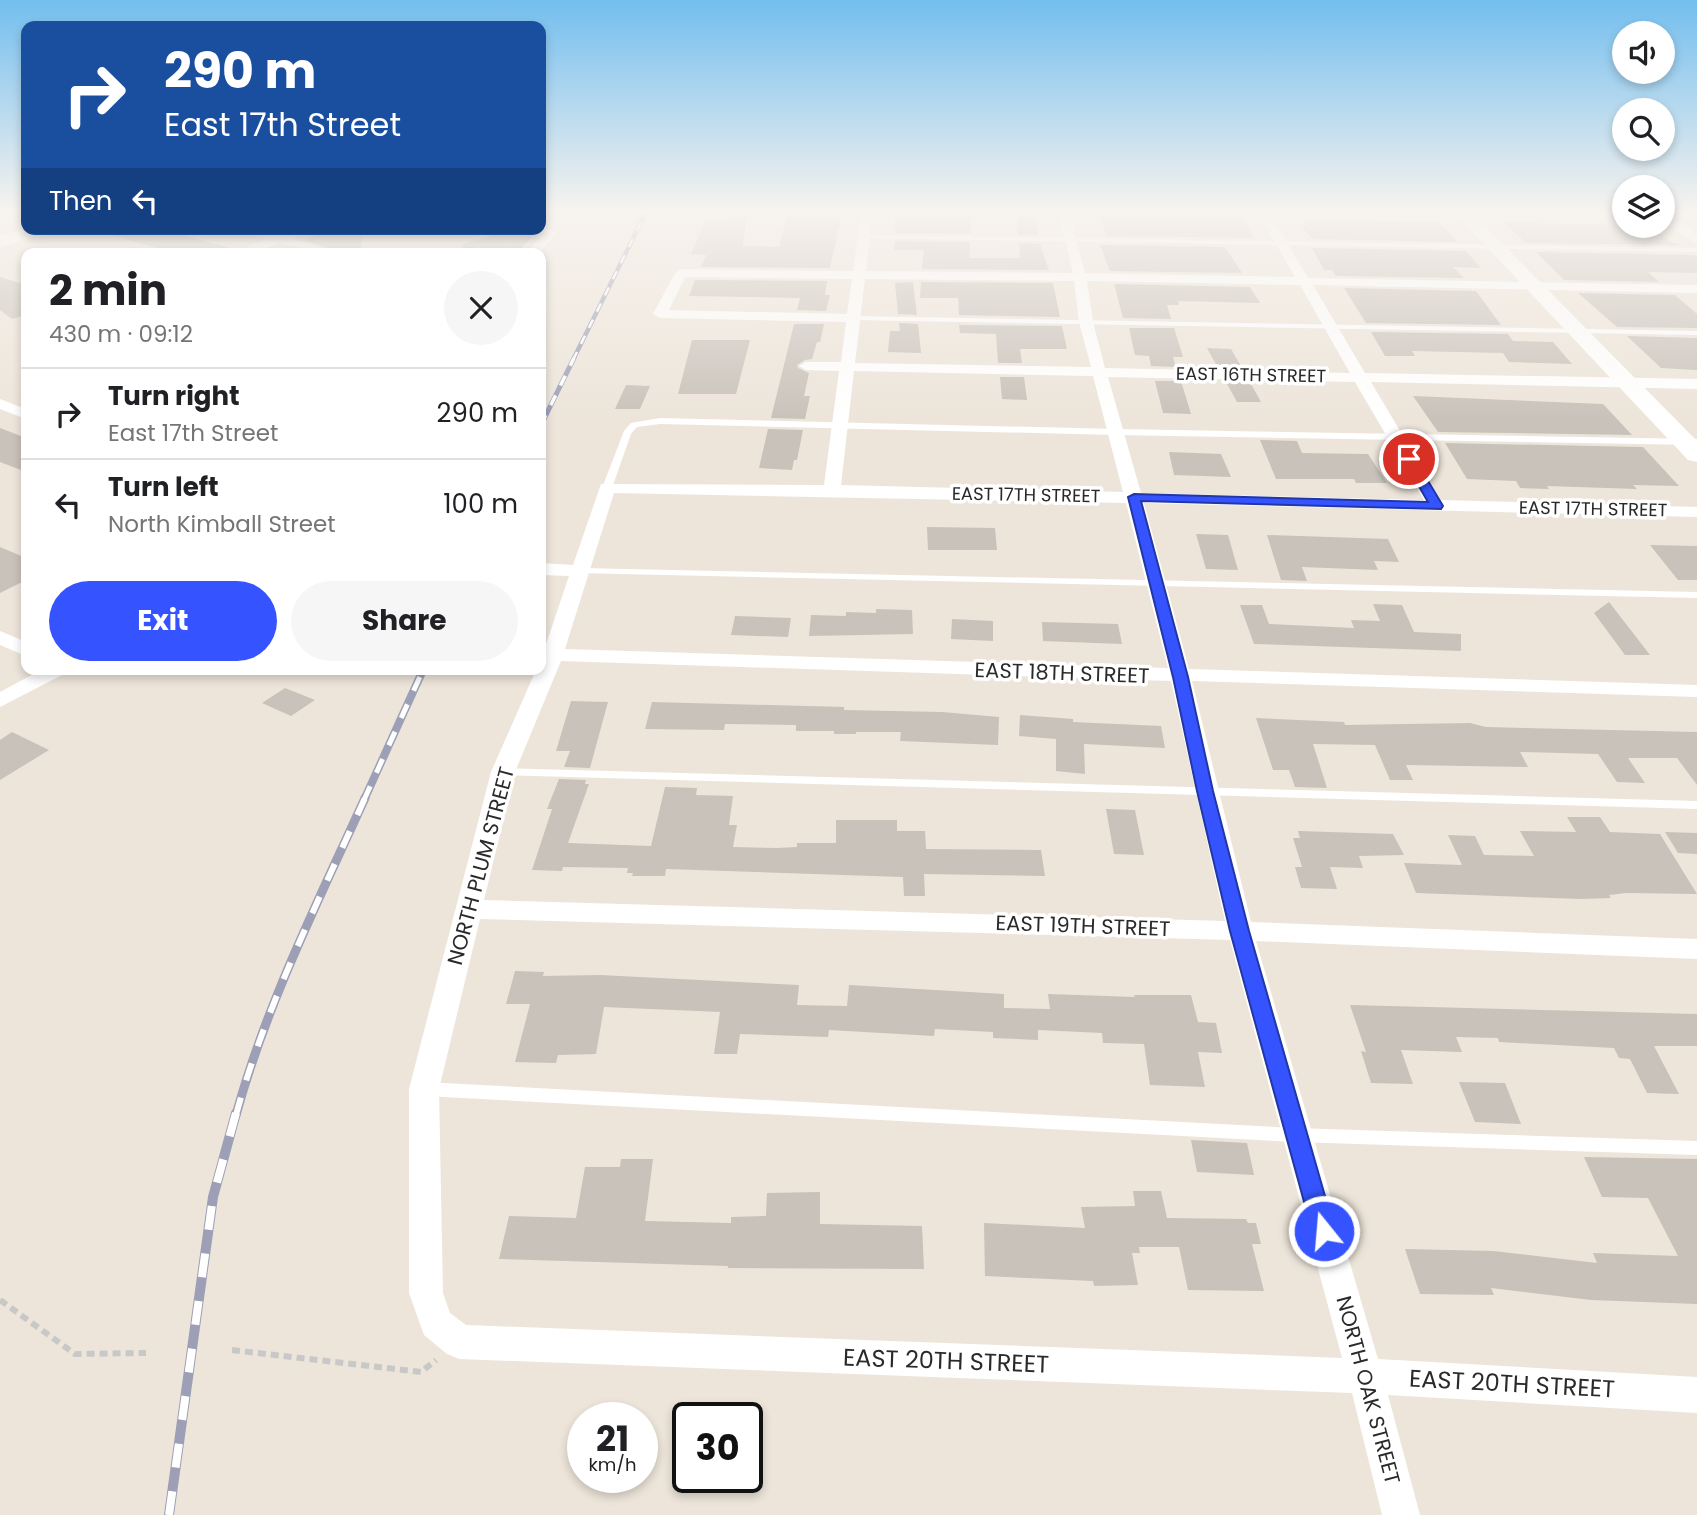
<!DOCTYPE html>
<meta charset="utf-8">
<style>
:root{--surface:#fff;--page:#f6f6f6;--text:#202124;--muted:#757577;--line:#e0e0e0;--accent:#3554ff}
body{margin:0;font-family:Poppins,sans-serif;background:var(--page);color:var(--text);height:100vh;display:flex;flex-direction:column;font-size:26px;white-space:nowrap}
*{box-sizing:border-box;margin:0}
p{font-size:23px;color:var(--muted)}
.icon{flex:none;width:38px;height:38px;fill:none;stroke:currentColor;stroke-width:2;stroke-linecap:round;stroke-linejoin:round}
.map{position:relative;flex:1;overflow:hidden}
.side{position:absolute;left:21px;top:248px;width:525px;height:427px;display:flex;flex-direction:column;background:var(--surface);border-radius:14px;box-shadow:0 4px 10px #0003}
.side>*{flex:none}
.top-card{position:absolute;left:21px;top:21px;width:525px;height:214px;border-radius:14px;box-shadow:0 4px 10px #0003;background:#1a4fa0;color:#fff;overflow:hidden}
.fabs{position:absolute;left:1612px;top:21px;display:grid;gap:14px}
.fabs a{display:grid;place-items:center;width:63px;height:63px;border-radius:50%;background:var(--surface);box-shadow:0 4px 10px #0003;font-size:35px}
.speed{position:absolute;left:567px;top:1402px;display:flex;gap:14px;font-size:35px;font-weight:700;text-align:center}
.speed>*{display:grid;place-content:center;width:91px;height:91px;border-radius:50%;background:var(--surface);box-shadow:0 4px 10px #0003;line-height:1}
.speed small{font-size:18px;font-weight:400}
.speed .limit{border:4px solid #111;border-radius:10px;background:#fff;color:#111}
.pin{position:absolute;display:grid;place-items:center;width:60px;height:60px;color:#fff;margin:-30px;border:4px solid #fff;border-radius:50%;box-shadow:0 2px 7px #0007}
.me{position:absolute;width:77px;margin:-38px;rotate:343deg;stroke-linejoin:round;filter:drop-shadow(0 0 5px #0008)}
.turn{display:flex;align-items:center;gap:24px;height:147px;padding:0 28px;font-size:32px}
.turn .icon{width:91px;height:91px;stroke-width:2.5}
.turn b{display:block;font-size:49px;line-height:60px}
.then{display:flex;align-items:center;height:66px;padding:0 28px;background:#0003;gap:14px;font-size:26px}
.round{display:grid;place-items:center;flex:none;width:74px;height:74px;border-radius:37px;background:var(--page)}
.head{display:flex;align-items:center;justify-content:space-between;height:119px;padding:0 28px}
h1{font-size:42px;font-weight:700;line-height:52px}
.button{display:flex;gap:14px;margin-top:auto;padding:14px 28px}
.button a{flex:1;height:80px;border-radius:42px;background:var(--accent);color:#fff;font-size:28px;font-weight:700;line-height:80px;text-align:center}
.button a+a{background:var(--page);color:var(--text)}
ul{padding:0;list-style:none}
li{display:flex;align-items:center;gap:21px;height:91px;padding:0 28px;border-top:2px solid var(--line)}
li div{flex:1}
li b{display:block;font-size:26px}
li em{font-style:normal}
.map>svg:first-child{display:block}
</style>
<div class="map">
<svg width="1697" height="1515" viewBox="0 0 1697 1515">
<rect width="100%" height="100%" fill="#ede5da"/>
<g fill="#c8c2ba">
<path d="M798,212l44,1 -12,55 -129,-1 5,-12 -15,-1 15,-35 21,1 1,-5h19l-4,31 36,1 8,-33z"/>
<path d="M970,212v22l-75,-1v-20z"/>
<path d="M1017,215l19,1 2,19h-20z"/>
<path d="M1101,217l143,1 9,20 -147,-2z"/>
<path d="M1303,220l135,2 20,20 -145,-3 -14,-14h8z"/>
<path d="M1503,222l147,4 23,17 8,2 -155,-2z"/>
<path d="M113,229h47l67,18v7h-49l-67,-19z"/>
<path d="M332,229h31l-3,25h-14l-42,-14z"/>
<path d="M513,229h20l3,3 -16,18 -57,-2v-4z"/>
<path d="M895,241l75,1v16h50l-1,-15 21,1 9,26 -127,-1 2,-19h-30z"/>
<path d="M1100,245l125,2 17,26 -132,-2z"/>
<path d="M1312,248l154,3 15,17 -28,-1 11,11 -128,-2 -4,-6h-8z"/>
<path d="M1536,252l158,3 3,2v16l-49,-1 11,10 -95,-2z"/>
<path d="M0,277l26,8v30l-14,4 -12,-9z"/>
<path d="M695,280l132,1 -2,14h5l-4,16 -29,-1 3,-12 -111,-2z"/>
<path d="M913,282l4,33 -19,-1 -3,-31z"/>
<path d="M921,282l132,1 7,34 -101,-2 -1,-17h-38z"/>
<path d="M1114,284l136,3 10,16 -82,-2 1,4h-12l4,14 -48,-1z"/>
<path d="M1344,288l132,3 25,34 -135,-2z"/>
<path d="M1578,293l97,2 22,19v14l-80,-1z"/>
<path d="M899,323l19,1 3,29 -33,-1 2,-21h10z"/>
<path d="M794,324h30l-4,18h-3l-5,17 -7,1 -8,5 1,3 11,5 -5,23h6l-5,23 -34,-1z"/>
<path d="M959,325l103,1 5,23h-47l2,14h-24l-2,-29 -36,-1z"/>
<path d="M1129,328h45l9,29h-10l3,10 -25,-1 -2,-10 -14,-1z"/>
<path d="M1371,332l137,2 5,7 40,1 19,22 -63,-2 -6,-9 -91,-2 3,5h-30z"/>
<path d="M1627,336l70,2v32l-36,-2z"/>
<path d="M692,340h58l-14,54h-58z"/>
<path d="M1207,348l24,1 11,19h-24z"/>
<path d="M1000,377h24l3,23 -25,-1z"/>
<path d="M1155,381h26l10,33 -28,-1z"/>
<path d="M1226,382h24l11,20h-24z"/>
<path d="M626,385l24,1 -10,23h-25z"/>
<path d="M1413,396l190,8 29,31 -194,-3z"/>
<path d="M0,428l26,10v34l-26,-10z"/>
<path d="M768,429l35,1 -6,30h-3l-2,10 -33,-2z"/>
<path d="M1260,440l37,1 5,12 66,1 19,29h-31l-2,-4h-78z"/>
<path d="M1445,443l198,4 36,39 -46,-1 4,4 -90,-3 2,3 -29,-1 -4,-7 -49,-2z"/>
<path d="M1169,452l52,2 10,23 -57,-2z"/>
<path d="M927,527l68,1 2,22h-69z"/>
<path d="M1196,534l32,1 10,35 -32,-1z"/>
<path d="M1267,535l121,4 11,23 -25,-1 4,9 -76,-3 5,14 -26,-1z"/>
<path d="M1650,545l47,1v34h-19z"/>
<path d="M0,547l26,11v22l-26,13z"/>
<path d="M1609,602l41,53h-25l-31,-42z"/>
<path d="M1373,604l29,1 12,27 47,2v17l-207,-7 -14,-39h22l7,19 85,4 -3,-8 29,1z"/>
<path d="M876,609l36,1 1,24 -104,2 2,-21 35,1v-4l30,1z"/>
<path d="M735,616l56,2 -3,19 -57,-2z"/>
<path d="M952,619l41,2v20l-42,-2z"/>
<path d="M1042,622l76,2 4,20 -79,-3z"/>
<path d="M285,688l30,12 -24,16 -29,-13z"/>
<path d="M571,701l37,1 -18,66 -26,-1 6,-16h-14z"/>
<path d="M652,702l192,5v3l98,2 57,5 -1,28 -98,-4 1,-9h-45v2h-22v-3h-38v-6l-71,-1 -1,6 -79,-1z"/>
<path d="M1020,715l53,4v3l88,4 4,22 -81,-4 1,30 -29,-3v-32l-37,-3z"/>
<path d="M1256,718l88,4 1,3 125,-2 16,4 211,5v53l-20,-27h-49l17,25 -28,-1 -19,-28 -78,-2 8,15 -122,-2 7,15h-23l-15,-35 -62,-1 14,44 -32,-1 -6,-17h-16z"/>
<path d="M12,732l37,18 -49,30v-40z"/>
<path d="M559,779l27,1 -1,4h4l-21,59 83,3 14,-59 32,1 -1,7 37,1 -4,29h8l-4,22 44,1 20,-1v-4h39v-23h61v11h28l1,18 115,1 4,26 -121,-2 1,22h-21l-1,-19 -237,-8 -1,7h-33l1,-3h-6l1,-5 -65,-1 -1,4 -30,-1 20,-61h-5z"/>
<path d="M1106,809l29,1 9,45 -30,-1z"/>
<path d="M1567,817h33l10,15 50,2 37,60 -71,-1 -17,2 2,3 -30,1 -165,-6 -12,-30 58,2 -14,-30 27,1 9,19 50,1 -14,-25 56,1z"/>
<path d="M1298,831l95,3 11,21 -45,1 4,12 -33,-1 7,22 -36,-1 -6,-21h7l-9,-29h7z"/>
<path d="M1665,832l32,1v21l-19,-1z"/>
<path d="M515,971l29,1 -1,4 57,-1 199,10 -2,20 50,1 2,-21 155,9v14l46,1 -2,-15 87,3 -1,-2h57l7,27 18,1 6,30 -24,-1 7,35 -55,-2 -6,-41 -41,-1 -1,-10 -64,-3v10l-45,-2v-6l-58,-3 -1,7 -105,-6 -1,7 -88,-3 -3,20h-23l6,-42 -116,-5 -8,47 -38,1 -2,8 -41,-1 15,-58h-24z"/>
<path d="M1350,1005l347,9v32h-43l25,48 -32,-1 -17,-34 -11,-1 -5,-10 -115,-6 -1,-4 -42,-1 6,15 -61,-2 12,34 -42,-1 -10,-32 5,1z"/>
<path d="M1459,1082l46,1 16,41 -46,-2z"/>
<path d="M1191,1140l56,3 7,32 -57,-3z"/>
<path d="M1584,1157l113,2v145l-106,-4 -100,-12 3,7 -74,-1 -15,-45 88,2 104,12 -4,-10 85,3 -30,-58 -46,-1z"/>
<path d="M621,1159h32l-8,62 86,2v-6l35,-1 1,-23 53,-1v32l102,2 2,43 -196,-1v-2l-229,-7 10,-43 67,2 9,-51h35z"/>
<path d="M1133,1191h28l6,27 79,1 2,4h8l5,21h-9l12,47 -76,-1 -9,-43h-40l1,6h-8l6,32 -44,1 -1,-5 -108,-5 -1,-53 101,5 -4,-21 54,-1z"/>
</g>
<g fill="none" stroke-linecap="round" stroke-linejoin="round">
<g stroke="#c8c8c8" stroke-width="6" stroke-dasharray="8 5" stroke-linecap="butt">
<path d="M0,1300l75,54 71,-1"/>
<path d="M232,1350l189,22 15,-12"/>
</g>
<g fill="#fff" fill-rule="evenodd">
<path d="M864,235l833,13v4l-835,-14v-2z"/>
<path d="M850,316l847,15v4l-844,-15h-3z"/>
<path d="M660,418l456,11 581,10v6l-581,-10 -456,-11 -23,3 -6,7 -19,54 -5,3 -3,-1 -2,-2 22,-57 7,-8z"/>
<path d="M580,568l1117,24v6l-1121,-25 -1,-2z"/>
<path d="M503,768l1194,33v8l-1198,-34 -2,-3z"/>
<path d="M424,1082l871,46 402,13v14l-402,-13 -871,-46 -6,-2 -2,-5 2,-5z"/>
</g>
<g fill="#fff" fill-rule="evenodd">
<path d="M862,208h11l-7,63 207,2 -16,-65h11l17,65 210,4 -37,-65 -47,-1 -5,-3 418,3v6l-355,-5 39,66 389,7v8l-384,-8 52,88 332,6v10l-326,-7 70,118 256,7v10l-553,-14 45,166 508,16v12l-505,-16 59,241 446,17v20l-441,-18 122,418 319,18v36l-309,-18 32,120h-38l-30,-122 -893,-34 -12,-5 -23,-19 -15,-42v-204l82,-317 45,-102h5v-11l28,-83 -28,-1v-12l32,2 28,-81 223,1 15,-114 -33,-1 -7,-4 7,-4h35l5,-40 -186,-4 -7,-4 22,-41 6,-4 172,2zM685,277l167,2 -5,35 -178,-4zM865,279l209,2 5,41 12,45 -236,-4zM1087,281l213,4 50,88 -245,-5 -12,-46zM854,371l239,5 30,116 -282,-7zM1108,377l247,5 69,118 -283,-7zM614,493l512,10 42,165 -603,-19zM561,661l610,20 54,240 -741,-21 31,-128zM480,919l750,21 112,418 -876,-33 -16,-12 -7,-20 -4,-204z"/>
<path d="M1662,211l35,1v6h-22l22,16v10l-35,-24z"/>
<path d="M541,225l15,8 -18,21h-13l18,-20 -7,-5h5z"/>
<path d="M235,229h21l23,6 17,-6h18l-22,10 52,15h-21l-43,-11 -31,11h-19l37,-15z"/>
<path d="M0,399l26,10v10l-26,-10z"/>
<path d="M0,631l26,11v14l-26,-11z"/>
<path d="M41,670h26l-3,4 -64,33v-15z"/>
</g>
<g fill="#fff" fill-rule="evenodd">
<path d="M1450,208h17l230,233v21l-9,-2z"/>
<path d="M26,229h25l-2,4 -49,14v-11z"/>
</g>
<g stroke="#9c9fb6" stroke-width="4.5">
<path id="rail-far4" d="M573,360l75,-152"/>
</g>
<g stroke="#9c9fb6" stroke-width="5">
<path id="rail-far3" d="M541,425l33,-67"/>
</g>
<g stroke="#9c9fb6" stroke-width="8">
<path id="rail-far2" d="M364,800l59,-130"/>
</g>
<g stroke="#9c9fb6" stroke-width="9">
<path id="rail-far1" d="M236,1115c30,-110 82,-213 129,-317"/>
</g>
<g stroke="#9c9fb6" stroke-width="10">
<path id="rail" d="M169,1515l44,-318 23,-84"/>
</g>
<use href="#rail-far4" stroke="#fff" stroke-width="2.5" stroke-dasharray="9" stroke-linecap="butt"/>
<use href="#rail-far3" stroke="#fff" stroke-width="3.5" stroke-dasharray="11" stroke-linecap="butt"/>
<use href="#rail-far2" stroke="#fff" stroke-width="5" stroke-dasharray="15" stroke-linecap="butt"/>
<use href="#rail-far1" stroke="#fff" stroke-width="6" stroke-dasharray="18" stroke-linecap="butt"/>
<use href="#rail" stroke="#fff" stroke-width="8" stroke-dasharray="24" stroke-linecap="butt"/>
</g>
<linearGradient id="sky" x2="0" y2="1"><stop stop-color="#73beee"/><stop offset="0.5" stop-color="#f7f3ee"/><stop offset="1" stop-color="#f7f3ee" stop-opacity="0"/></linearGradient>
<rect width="1697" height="420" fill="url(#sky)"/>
<path fill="#3554ff" stroke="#2237a6" stroke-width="2" d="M1409,456l6,3 28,47 -2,3 -300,-8 47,176 25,114 36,140 86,300 -3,8 -8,3 -8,-3 -4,-8 -82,-300 -33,-140 -24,-114 -45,-180 6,-3 294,8 -25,-43z"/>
<g text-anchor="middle" stroke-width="7" stroke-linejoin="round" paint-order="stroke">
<g font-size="18" fill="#2a2a2a" stroke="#fff">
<text transform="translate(1251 375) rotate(1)" y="6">EAST 16TH STREET</text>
<text transform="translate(1026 495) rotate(1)" y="6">EAST 17TH STREET</text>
<text transform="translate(1593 509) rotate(1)" y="6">EAST 17TH STREET</text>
</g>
<g font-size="21" fill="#2a2a2a" stroke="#fff">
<text transform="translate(1062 673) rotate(2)" y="7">EAST 18TH STREET</text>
<text transform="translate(481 866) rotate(-75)" y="7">NORTH PLUM STREET</text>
<text transform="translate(1083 926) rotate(2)" y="7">EAST 19TH STREET</text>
<text transform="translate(1368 1390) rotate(75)" y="7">NORTH OAK STREET</text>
</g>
<g font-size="24" fill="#2a2a2a" stroke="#fff">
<text transform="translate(946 1361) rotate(2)" y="8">EAST 20TH STREET</text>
<text transform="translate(1512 1384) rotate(3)" y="8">EAST 20TH STREET</text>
</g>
</g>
</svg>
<div class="fabs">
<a><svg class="icon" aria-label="sound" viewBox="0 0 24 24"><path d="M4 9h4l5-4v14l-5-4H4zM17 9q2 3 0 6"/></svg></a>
<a><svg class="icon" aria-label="search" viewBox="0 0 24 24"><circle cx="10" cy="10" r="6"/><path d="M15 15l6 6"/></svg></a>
<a><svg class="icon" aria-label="layers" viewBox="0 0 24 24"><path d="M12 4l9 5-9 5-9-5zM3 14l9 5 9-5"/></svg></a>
</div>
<div class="speed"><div>21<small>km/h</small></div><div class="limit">30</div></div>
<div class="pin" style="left:1409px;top:459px;background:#d93025"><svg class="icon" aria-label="arrive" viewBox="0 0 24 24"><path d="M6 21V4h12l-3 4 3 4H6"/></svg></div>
<svg class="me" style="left:1324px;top:1231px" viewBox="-20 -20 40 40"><circle r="17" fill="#3554ff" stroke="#fff" stroke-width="3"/><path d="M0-11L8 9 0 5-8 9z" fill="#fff"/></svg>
<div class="top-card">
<div class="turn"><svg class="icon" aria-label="right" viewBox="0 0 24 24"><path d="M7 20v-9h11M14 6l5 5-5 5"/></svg><div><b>290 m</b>East 17th Street</div></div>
<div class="then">Then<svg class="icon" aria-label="left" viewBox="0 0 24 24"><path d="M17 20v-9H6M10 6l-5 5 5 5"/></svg></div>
</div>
<section class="side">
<div class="head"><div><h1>2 min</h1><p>430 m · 09:12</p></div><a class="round"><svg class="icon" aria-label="close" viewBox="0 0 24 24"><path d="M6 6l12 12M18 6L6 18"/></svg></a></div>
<ul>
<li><svg class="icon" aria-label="right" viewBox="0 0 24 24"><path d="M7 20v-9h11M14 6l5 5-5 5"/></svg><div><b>Turn right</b><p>East 17th Street</p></div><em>290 m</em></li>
<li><svg class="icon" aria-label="left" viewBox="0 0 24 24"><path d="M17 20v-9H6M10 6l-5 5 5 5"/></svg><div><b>Turn left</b><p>North Kimball Street</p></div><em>100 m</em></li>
</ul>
<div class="button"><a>Exit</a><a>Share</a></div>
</section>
</div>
